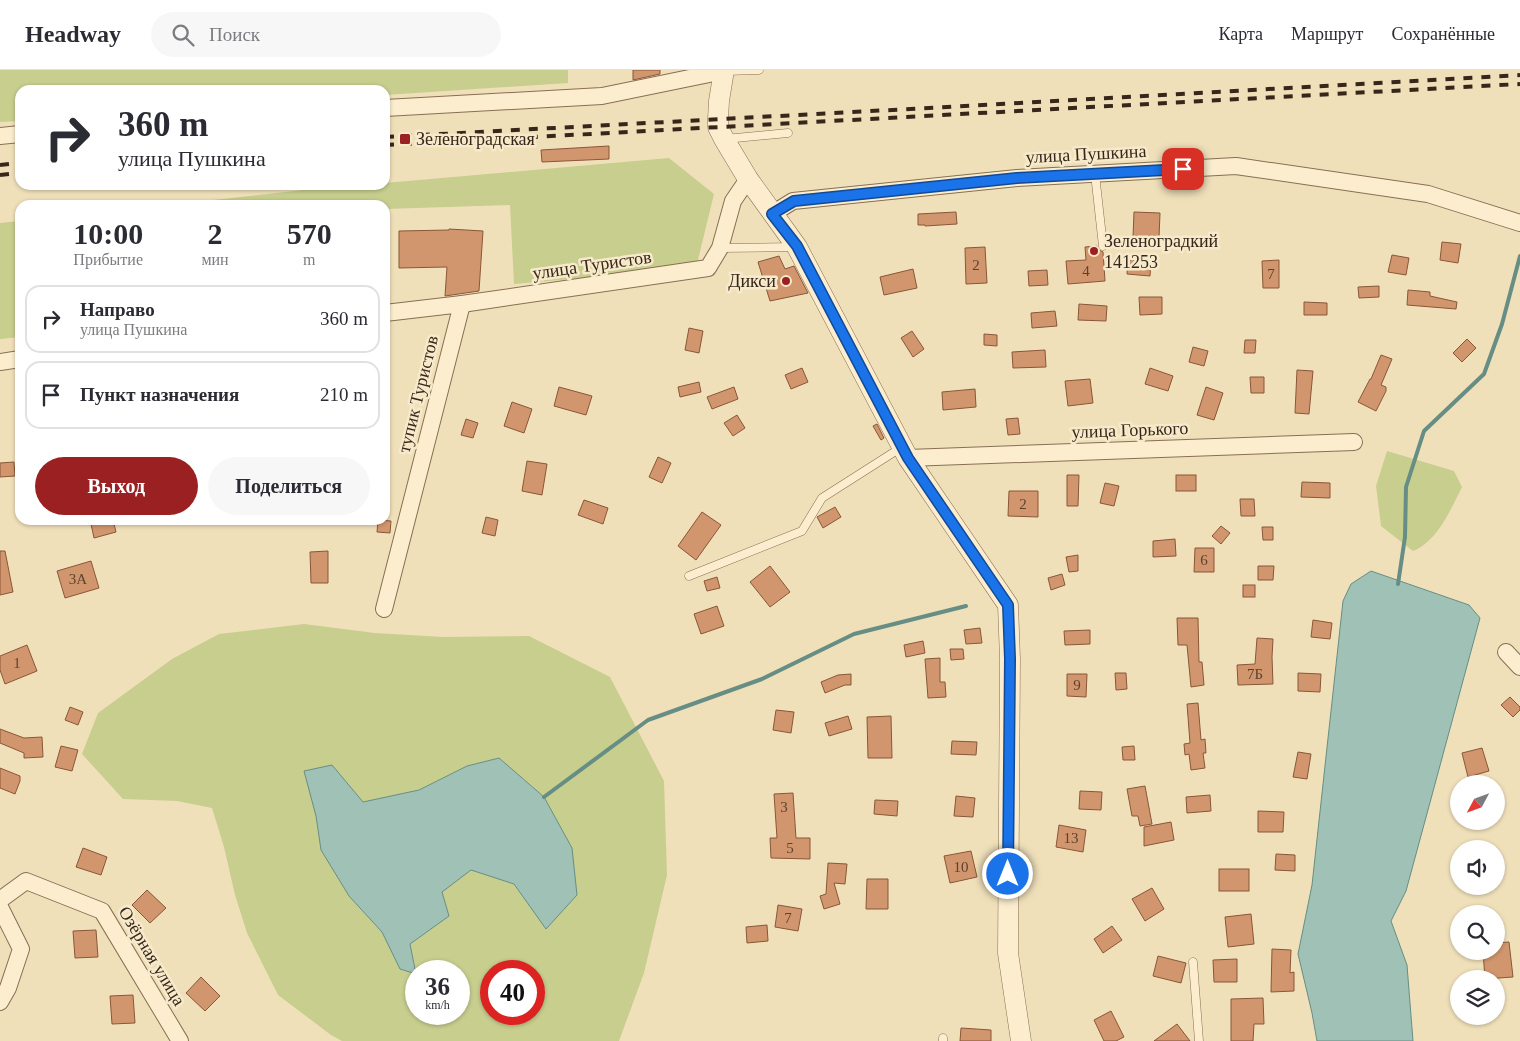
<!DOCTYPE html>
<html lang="ru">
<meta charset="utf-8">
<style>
:root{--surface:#fff;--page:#f7f7f7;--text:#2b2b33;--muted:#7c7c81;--line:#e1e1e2;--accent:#9b2022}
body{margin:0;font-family:"Times New Roman",serif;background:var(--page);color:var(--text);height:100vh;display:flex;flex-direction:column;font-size:19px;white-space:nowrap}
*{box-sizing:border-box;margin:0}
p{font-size:16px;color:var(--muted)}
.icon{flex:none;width:28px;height:28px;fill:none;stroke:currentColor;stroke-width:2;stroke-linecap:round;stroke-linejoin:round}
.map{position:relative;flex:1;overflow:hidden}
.panel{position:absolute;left:15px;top:130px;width:375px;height:325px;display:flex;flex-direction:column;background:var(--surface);border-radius:15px;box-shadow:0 1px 4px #0004}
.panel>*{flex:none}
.guide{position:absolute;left:15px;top:15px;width:375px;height:105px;border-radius:15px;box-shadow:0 1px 4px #0004;background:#fff;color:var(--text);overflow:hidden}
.needle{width:32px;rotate:229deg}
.fabs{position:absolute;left:1450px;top:705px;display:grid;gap:10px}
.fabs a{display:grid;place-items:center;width:55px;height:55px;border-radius:50%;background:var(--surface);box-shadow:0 1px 4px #0004;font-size:25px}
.speed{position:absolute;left:405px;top:890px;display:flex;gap:10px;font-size:25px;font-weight:700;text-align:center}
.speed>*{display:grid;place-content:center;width:65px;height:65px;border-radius:50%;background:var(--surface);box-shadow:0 1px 4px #0004;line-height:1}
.speed small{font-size:12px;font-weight:400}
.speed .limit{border:8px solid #d22;background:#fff;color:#111}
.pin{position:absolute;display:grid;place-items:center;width:42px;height:42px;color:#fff;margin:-21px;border-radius:10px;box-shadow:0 2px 8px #0006}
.me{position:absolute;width:55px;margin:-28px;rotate:0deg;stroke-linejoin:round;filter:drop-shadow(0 0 4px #0008)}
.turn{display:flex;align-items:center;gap:18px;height:105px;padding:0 20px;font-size:22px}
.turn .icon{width:65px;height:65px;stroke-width:2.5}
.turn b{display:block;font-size:35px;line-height:42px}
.eta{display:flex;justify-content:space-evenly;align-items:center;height:85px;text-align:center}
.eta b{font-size:30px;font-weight:600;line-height:35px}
.action{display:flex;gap:10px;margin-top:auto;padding:10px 20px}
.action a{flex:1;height:58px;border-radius:30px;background:var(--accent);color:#fff;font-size:20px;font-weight:600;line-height:58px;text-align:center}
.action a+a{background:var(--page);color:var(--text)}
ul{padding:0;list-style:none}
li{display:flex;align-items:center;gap:15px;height:68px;margin:0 10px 8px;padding:0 10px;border:2px solid var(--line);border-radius:15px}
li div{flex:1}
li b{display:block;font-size:19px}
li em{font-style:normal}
header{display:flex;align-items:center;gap:30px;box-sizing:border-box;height:70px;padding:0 25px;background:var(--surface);border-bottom:1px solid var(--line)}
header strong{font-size:24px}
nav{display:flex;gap:28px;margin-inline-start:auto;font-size:18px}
.search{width:350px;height:45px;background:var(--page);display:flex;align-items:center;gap:12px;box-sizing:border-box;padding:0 18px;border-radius:28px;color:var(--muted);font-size:19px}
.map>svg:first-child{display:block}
</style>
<header>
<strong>Headway</strong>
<div class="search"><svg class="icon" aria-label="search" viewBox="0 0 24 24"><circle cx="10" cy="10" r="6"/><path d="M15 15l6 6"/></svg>Поиск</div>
<nav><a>Карта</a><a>Маршрут</a><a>Сохранённые</a></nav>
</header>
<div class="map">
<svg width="1520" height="971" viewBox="0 0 1520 971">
<rect width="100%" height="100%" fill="#f0e0ba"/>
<g fill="#c8ce8e" fill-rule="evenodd">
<path d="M0,0h568v13l-183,12v-5h-365v31l-20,1z"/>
<path d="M669,88l45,36 -18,74 -182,16 -4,-79 -125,4v-4h-217l144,-16 50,-4h23v-2z"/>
<path d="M20,151v116l-20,2v-116z"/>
<path d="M1387,381l67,20 8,16c-11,22 -25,55 -49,64l-32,-25 -5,-40z"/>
<path d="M304,554l71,9 68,4 86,-1 81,41 54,104 3,94 -23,98 -25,68h-277l-11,-6 -53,-40 -31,-62 -12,-38 -11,-48 -12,-39 -35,-7 -54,-2 -41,-45 16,-41 74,-54 47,-25zM499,688l45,39 28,51 -26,81 -32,-45 -43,-14 -30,22 8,24 -39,28 6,27h43v43h-43v-40l-16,-5 -18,-37 -33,-36 -28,-46 -5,-34 16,-51 31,37 56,-12 48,-24zM491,901h43v43h-43z"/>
</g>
<g fill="#9fc1b6" stroke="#668e84">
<path d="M1371,501l98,34 11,13 -74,273 -15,30 16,44 6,76h-96l-5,-28 -14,-59 14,-69 31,-284 8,-17z"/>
<path d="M499,688l45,39 28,51 5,47 -31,34 -32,-45 -43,-14 -29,22 7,24 -39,28 6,30 -16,-5 -18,-37 -33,-36 -28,-46 -5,-34 -12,-45 28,-6 31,37 56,-12 48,-24z"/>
</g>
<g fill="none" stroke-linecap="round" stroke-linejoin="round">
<g stroke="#668e84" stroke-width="4">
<path d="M1398,514l7,-47 1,-50 18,-56 60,-57 18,-50 18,-68"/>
<path d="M544,727l104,-77 114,-41 92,-45 112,-28"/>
</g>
</g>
<g fill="#d1966d" stroke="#895738">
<path d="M633,0h27v4l-27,6z"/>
<path d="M609,76v13l-67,3 -1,-12z"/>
<path d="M956,142l1,12 -32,2v-1h-7v-11z"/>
<path d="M1134,142l26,1 -1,25 -26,-1z"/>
<path d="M449,159l34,2 -4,60 -34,5 2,-29 -48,1v-37l50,-1z"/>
<path d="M1442,172l19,2 -3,19 -18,-3z"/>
<path d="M1097,176l2,4 4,2 2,29 -37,3 -2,-23 20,-1 -1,-13z"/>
<path d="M985,177l2,36 -21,1 -1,-36z"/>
<path d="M1392,185l17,3 -3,17 -18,-3z"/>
<path d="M779,186l6,13 9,-3 14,27 -38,8 -12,-39z"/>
<path d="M1128,190l23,2 -1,14 -23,-2z"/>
<path d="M1279,190v28h-16l-1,-27z"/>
<path d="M913,199l4,19 -33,7 -4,-18z"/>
<path d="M1047,200l1,15 -19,1 -1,-15z"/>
<path d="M1379,216v11l-20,1 -1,-11z"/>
<path d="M1408,220l22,2v4l27,6 -1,7 -49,-4z"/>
<path d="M1139,227h23v17l-22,1z"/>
<path d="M1304,232l23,1v12h-23z"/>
<path d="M1079,234l28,2 -1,15 -28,-1z"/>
<path d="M1055,241l2,15 -25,2 -1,-15z"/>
<path d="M689,258l14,3 -4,22 -14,-3z"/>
<path d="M912,261l12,18 -11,8 -12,-19z"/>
<path d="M984,264l13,1v11l-13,-1z"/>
<path d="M1467,269l9,9 -14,14 -9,-9z"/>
<path d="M1245,270h11l-1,13h-11z"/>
<path d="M1193,277l15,4 -4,15 -15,-4z"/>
<path d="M1045,280l1,17 -33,1 -1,-16z"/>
<path d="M1381,285l11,4 -11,26 5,2v4l-10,20 -18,-9 12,-23h1z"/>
<path d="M802,298l6,14 -17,7 -6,-14z"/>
<path d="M1150,298l23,8 -5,15 -23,-7z"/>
<path d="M1297,300l16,1 -4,43 -14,-1z"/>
<path d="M1250,307h14v16h-13z"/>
<path d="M1090,309l3,24 -25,3 -3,-25z"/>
<path d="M699,312l2,10 -21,5 -2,-10z"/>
<path d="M559,317l33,9 -6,19 -32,-9z"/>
<path d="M734,317l4,12 -26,10 -5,-12z"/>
<path d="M1206,317l17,6 -9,27 -17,-5z"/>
<path d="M975,319l1,18 -33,3 -1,-18z"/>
<path d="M512,332l20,7 -8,24 -20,-7z"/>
<path d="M737,345l8,13 -12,8 -9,-13z"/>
<path d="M1018,348l2,16 -12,1 -2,-16z"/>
<path d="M466,349l12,4 -5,15 -12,-3z"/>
<path d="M877,354l7,14 -3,2 -8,-14z"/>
<path d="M658,387l13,6 -9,20 -13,-6z"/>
<path d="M527,391l20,3 -5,31 -20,-4z"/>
<path d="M14,392l1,14 -15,1v-14z"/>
<path d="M1067,405h12l-1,31h-11z"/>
<rect x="1176" y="405" width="20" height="16"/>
<path d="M1302,412l28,1v15l-29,-1z"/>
<path d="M1105,413l14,3 -5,20 -14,-3z"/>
<path d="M1009,421h29v26l-30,-1z"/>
<path d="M1240,429h14l1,17h-14z"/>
<path d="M584,430l24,8 -5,16 -25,-9z"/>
<path d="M835,437l6,10 -18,11 -6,-11z"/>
<path d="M702,442l19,13 -25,35 -18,-14z"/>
<path d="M486,447l12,3 -3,16 -13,-3z"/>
<path d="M109,450h4l3,12 -22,6 -3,-14z"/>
<path d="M378,450l13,1 -1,12 -13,-1z"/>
<path d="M1221,456l9,7 -9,11 -9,-8z"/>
<path d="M1262,457h11v13h-10z"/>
<path d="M1175,469l1,17 -23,1v-16z"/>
<path d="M1195,478h19v24h-20z"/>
<path d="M0,481h5l8,41 -13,3z"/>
<path d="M328,481v32h-17l-1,-31z"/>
<path d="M1078,485v16l-9,1 -3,-15z"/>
<path d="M91,491l8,27 -34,10 -8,-27z"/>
<path d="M770,496l20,26 -20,15 -20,-25z"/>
<path d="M1258,496h16l-1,14h-15z"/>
<path d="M1062,504l3,11 -14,5 -3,-12z"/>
<path d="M717,507l3,11 -13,3 -3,-10z"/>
<rect x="1243" y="515" width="12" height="12"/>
<path d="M717,536l7,20 -23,8 -7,-20z"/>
<path d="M1177,548h21l1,44h3l2,23 -13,2 -4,-42h-9z"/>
<path d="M1313,550l19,3 -2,16 -19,-2z"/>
<path d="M980,558l2,15 -16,1 -2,-14z"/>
<path d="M1090,560v14l-25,1 -1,-14z"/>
<path d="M1257,568l16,1 -1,18 1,27 -35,1 -1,-20 18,-1z"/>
<path d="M923,571l2,12 -19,4 -2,-12z"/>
<path d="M27,575l10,26 -32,13 -5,-14v-14z"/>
<path d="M950,579h13l1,10 -13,1z"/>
<path d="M940,588v24h5l1,15 -18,1 -3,-39z"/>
<path d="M1115,603h11l1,16 -11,1z"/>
<path d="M1298,603l23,1 -1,18 -22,-1z"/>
<path d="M851,604v11h-6l-20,8 -4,-11 17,-7z"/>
<path d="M1067,604h20l-1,23 -19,-1z"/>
<path d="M1510,627l10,10v3l-7,7 -12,-12z"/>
<path d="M1198,633l3,37 4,-1 1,14h-3l2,15 -14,2 -2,-16 -4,1 -1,-11 6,-1 -3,-39z"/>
<path d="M70,637l13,5 -5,13 -13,-5z"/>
<path d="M776,640l18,2 -3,21 -18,-3z"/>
<path d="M848,646l4,13 -23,7 -4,-13z"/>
<path d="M891,646l1,42h-24l-1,-41z"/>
<path d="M0,659l24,9 18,-1 1,20 -19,1v-5l-24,-10z"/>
<path d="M952,671l25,1 -1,13 -25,-1z"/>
<path d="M61,676l17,4 -6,21 -17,-4z"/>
<path d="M1134,676l1,14h-12l-1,-13z"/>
<path d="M1482,678l7,23 -21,6 -6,-24z"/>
<path d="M1298,682l13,2 -4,25 -14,-2z"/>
<path d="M0,698l20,8v5l-5,13 -15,-6z"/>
<path d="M1145,716l7,38 -12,2 -2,-10h-6l-5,-27z"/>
<path d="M1080,721l22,1 -1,18 -22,-1z"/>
<path d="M793,723l3,45h14v21l-39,-1 -1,-20h7l-3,-44z"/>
<path d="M1210,725l1,16 -24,2 -1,-16z"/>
<path d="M956,726l19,2 -2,19 -19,-1z"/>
<path d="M875,730l23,1 -1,15 -23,-2z"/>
<path d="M1258,741l26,1 -1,20h-25z"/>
<path d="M1171,752l3,18 -30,6v-19z"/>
<path d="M1059,755l27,5 -3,22 -27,-5z"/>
<path d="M83,778l24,9 -6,18 -25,-8z"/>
<path d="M971,781l6,26 -27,6 -6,-27z"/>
<path d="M1276,784l19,1v16l-20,-1z"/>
<path d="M828,793l19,1 -2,20 -11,-1 6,21 -16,5 -4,-13 6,-2z"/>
<rect x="1219" y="799" width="30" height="22"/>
<path d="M867,809h21v30h-22z"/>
<path d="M1152,818l12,21 -19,12 -13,-22z"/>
<path d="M147,820l19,18 -16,15 -18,-18z"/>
<path d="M778,835l24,4 -4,22 -23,-4z"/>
<path d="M1251,844l3,30 -26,3 -3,-30z"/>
<path d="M767,855l1,16 -21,2 -1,-16z"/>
<path d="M1112,856l10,14 -19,13 -9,-14z"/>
<path d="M96,860l2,27 -23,1 -2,-27z"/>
<path d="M1509,872l4,35 -28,2 -2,-28h13v-8z"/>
<path d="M1272,879l19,1 -1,23 4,-1v19l-23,1z"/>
<path d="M1158,886l28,7 -5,20 -28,-7z"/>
<path d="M1237,889v23h-23l-1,-22z"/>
<path d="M201,907l19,19 -15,15 -19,-18z"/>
<path d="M133,925l2,28 -23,1 -2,-28z"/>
<path d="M1263,928l1,26h-10l-1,17h-22v-42z"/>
<path d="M1111,941l13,26 -8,4h-12l-10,-21z"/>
<path d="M1177,954l13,17h-36z"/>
<path d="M961,958l30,2v11h-31z"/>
</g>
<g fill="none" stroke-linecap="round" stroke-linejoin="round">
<g stroke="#886f54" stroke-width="9">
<g id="service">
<path d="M724,1l35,-1"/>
<path d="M725,69l63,-6"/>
<path d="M1095,104l8,72"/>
<path d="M720,178l73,-1"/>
<path d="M689,506l113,-45 20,-33 80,-51"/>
<path d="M1193,892l6,79"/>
<path d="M943,971v-3"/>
</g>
</g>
<g stroke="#886f54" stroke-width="18">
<g id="minor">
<path d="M385,38l217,-12 122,-25"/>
<path d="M0,66l20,-2"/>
<path d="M772,144l21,-13 224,-23 219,-12 192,28 92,29"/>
<path d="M385,243l77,-9 246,-36 12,-20 13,-47 15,-22"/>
<path d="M0,292l20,-3"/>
<path d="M908,388l446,-16"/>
<path d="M384,539l78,-305"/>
<path d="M1506,582l14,15"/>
<path d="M0,830l26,-19 76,30 78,130"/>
<path d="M0,837l21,42 -13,39 -8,14"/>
</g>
</g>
<g stroke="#886f54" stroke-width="21">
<path id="tertiary" d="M724,0l-5,31 -1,18v8l6,12 24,40 49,68 111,211 100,147 2,54 -2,294 13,88"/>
</g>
<use href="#service" stroke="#fbedce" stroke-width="8"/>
<use href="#minor" stroke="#fbedce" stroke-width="16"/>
<use href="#tertiary" stroke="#fbedce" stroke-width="20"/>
<g stroke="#36271a" stroke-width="4" stroke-dasharray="9 9" stroke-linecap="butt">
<path d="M385,67l562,-30 573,-32"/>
<path d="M385,75l1135,-61"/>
<path d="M0,95l20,-2"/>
<path d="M0,105l20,-2"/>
</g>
</g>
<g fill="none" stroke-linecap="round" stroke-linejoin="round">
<g stroke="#114b97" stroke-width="12">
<path id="route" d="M1008,804l2,-215 -2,-54 -100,-147 -111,-212 -25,-32 22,-13 223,-23 166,-9"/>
</g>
<use href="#route" stroke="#1a73e8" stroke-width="9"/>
</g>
<g fill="#9b2022" stroke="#f7eaca" stroke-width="2">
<rect x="399" y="63" width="12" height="12" rx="2.5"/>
<circle cx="1094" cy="181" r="5"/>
<circle cx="786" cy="211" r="5"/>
</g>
<g text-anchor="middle" stroke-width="5" stroke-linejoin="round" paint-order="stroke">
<g font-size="15" fill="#5d432f">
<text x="976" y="200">2</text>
<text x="1086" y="206">4</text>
<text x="1271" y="209">7</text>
<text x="1023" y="439">2</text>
<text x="1204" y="495">6</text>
<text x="78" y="514">3А</text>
<text x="17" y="598">1</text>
<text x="1255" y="609">7Б</text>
<text x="1077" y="620">9</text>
<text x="784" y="742">3</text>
<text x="1071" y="773">13</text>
<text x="790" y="783">5</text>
<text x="961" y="802">10</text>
<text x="788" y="853">7</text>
</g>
<g font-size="18" fill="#36271a" stroke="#f7eaca" text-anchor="start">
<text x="416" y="75">Зеленоградская</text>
<text x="1104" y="177">Зеленоградкий<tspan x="1104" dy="21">141253</tspan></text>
<text x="776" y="217" text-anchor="end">Дикси</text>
</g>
<g font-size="18" fill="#36271a" stroke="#f7eaca">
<text transform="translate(1086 84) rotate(-3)" y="6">улица Пушкина</text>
<text transform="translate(592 195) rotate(-8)" y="6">улица Туристов</text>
<text transform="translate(418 324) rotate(-76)" y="6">тупик Туристов</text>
<text transform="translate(1130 360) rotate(-2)" y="6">улица Горького</text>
<text transform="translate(152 886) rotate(59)" y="6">Озёрная улица</text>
</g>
</g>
</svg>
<div class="fabs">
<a><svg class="needle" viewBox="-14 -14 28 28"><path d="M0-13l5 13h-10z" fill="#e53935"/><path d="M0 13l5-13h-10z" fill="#7c7c81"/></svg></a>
<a><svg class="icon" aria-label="sound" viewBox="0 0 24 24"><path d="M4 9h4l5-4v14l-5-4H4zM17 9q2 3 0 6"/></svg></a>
<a><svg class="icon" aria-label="search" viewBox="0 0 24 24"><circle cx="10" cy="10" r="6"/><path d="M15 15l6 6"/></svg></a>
<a><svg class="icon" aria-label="layers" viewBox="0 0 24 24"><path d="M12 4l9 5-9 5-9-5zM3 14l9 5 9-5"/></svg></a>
</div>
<div class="speed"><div>36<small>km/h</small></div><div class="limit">40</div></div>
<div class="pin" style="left:1183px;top:99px;background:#d93025"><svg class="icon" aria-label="arrive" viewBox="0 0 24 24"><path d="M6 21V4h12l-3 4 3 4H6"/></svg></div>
<svg class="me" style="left:1008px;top:804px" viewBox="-20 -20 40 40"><circle r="17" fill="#1a73e8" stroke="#fff" stroke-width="3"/><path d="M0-11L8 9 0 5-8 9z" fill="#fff"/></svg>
<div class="guide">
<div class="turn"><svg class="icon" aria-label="right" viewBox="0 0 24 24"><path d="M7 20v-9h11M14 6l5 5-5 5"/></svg><div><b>360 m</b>улица Пушкина</div></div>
</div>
<section class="panel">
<div class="eta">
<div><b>10:00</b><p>Прибытие</p></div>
<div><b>2</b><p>мин</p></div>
<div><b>570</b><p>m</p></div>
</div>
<ul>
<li><svg class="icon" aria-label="right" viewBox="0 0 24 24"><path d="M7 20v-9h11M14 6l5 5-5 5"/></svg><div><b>Направо</b><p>улица Пушкина</p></div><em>360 m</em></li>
<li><svg class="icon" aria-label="arrive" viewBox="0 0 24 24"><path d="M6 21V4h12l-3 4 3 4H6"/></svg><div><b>Пункт назначения</b></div><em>210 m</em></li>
</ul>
<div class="action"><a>Выход</a><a>Поделиться</a></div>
</section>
</div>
